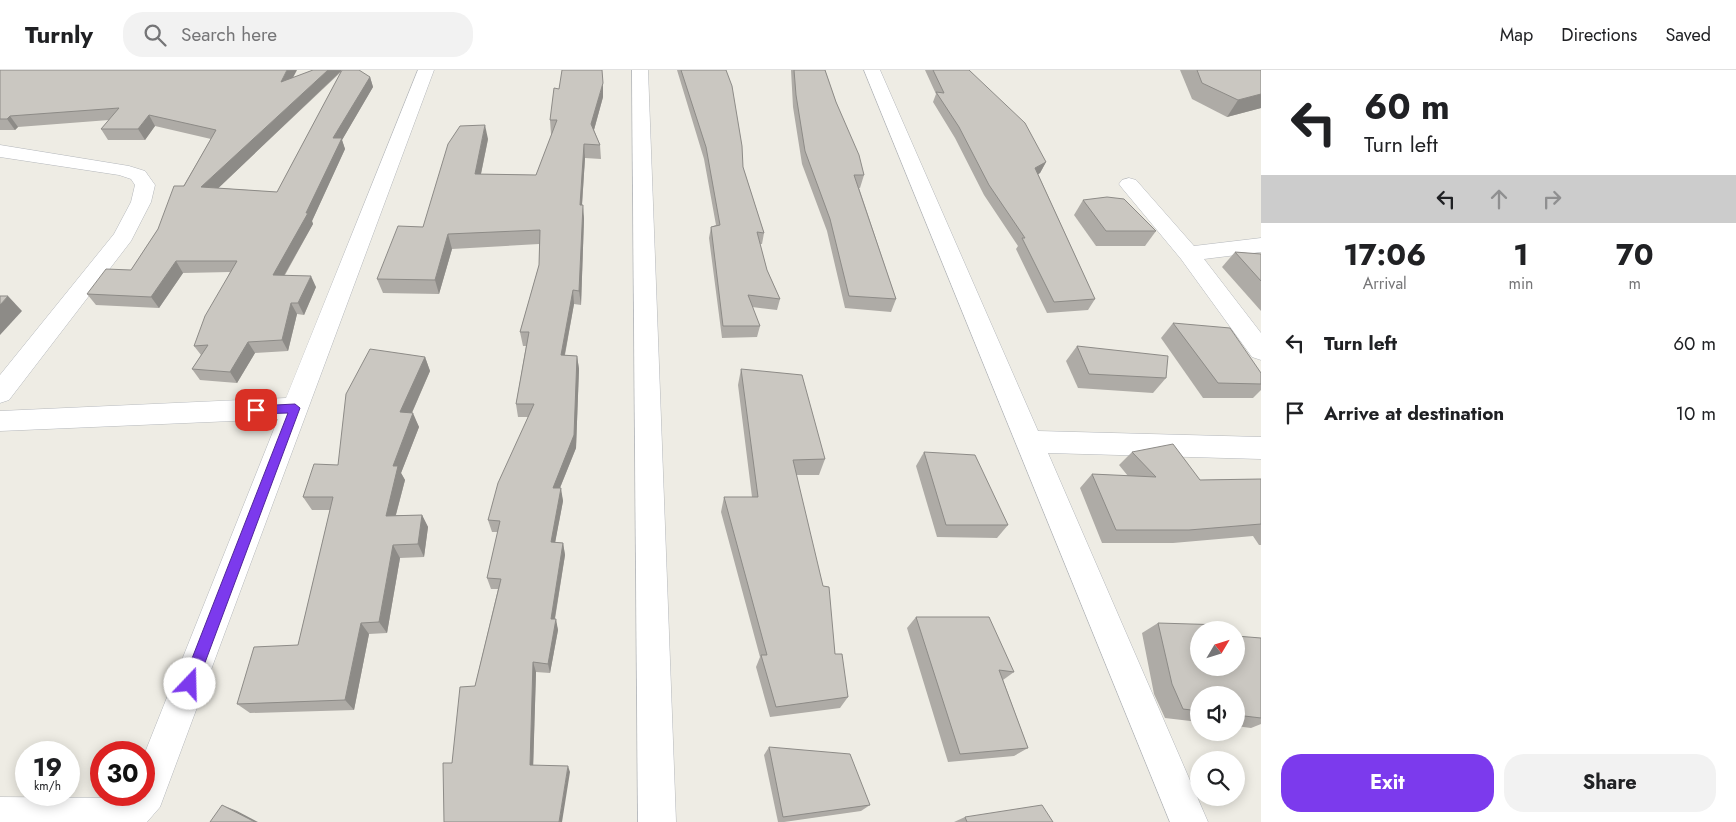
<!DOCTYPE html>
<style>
:root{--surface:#fff;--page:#f2f2f2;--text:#202124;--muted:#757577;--line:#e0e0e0;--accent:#7c3aed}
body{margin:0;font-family:Jost,sans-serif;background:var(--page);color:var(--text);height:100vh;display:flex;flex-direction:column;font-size:19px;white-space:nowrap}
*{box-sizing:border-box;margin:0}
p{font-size:16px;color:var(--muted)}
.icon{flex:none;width:28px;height:28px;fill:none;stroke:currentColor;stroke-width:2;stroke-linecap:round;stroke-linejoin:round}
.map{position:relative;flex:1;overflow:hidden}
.details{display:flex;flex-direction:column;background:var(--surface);width:475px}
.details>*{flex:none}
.guide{background:#fff;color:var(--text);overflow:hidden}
.needle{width:32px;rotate:52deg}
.controls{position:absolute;left:1190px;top:551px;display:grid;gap:10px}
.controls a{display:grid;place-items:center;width:55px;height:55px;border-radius:50%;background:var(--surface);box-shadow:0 2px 12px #0003;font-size:25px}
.speed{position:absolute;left:15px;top:671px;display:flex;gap:10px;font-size:25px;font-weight:700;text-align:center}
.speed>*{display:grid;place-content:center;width:65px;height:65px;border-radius:50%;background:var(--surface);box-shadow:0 2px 12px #0003;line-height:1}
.speed small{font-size:12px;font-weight:400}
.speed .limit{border:8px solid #d22;background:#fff;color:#111}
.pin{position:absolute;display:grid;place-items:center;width:42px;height:42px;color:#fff;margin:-21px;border-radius:10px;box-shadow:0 2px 8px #0006}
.me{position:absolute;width:55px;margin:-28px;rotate:21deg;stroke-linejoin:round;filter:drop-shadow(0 0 4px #0008)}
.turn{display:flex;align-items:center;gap:18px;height:105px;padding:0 20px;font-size:22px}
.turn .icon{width:65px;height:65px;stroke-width:2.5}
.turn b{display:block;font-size:35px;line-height:42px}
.lanes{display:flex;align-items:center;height:48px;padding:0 20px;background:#0003;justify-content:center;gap:25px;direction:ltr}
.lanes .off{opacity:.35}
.eta{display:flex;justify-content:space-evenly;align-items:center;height:85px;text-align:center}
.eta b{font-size:30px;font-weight:700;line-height:35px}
.button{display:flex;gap:10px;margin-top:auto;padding:10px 20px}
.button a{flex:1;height:58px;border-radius:20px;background:var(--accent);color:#fff;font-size:20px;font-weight:700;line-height:58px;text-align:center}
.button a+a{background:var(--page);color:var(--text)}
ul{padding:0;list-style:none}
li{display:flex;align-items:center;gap:15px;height:70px;padding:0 20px}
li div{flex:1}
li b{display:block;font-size:19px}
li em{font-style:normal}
header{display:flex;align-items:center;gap:30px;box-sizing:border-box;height:70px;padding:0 25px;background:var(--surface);border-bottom:1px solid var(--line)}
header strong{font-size:24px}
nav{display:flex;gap:28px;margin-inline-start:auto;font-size:18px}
.search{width:350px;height:45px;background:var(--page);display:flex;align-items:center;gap:12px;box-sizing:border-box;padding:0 18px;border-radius:20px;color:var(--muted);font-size:19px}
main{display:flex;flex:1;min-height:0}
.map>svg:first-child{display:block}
</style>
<header>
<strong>Turnly</strong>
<div class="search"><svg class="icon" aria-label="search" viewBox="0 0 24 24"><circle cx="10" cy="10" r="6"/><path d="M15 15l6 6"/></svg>Search here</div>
<nav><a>Map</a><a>Directions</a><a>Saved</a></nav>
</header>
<main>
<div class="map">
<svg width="1261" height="752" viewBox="0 0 1261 752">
<rect width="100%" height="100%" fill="#eeece4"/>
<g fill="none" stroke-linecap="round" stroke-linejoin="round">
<g stroke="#b4b7bb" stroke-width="1">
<g id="minor">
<path d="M418,0h16l-274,737 -13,15h-147v-25l114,1 5,-3h25v-40l134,-336 -278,12v-20l286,-13z"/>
<path d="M632,0h16l28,752h-38z"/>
<path d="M864,0h16l158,361 223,6v22l-213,-6 160,369h-38z"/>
<path d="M0,75l129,21 16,5 10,14 -4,17 -20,39 -122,159 -9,3v-28l114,-141 17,-32 4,-17 -4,-6 -12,-4 -119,-18z"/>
<path d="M1129,108l7,2 58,66 67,-8v14l-57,7 57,74v27l-9,-3 -71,-98 -59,-71 -3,-4 3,-4z"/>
</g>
</g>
<use href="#minor" fill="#fff" fill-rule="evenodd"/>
</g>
<g fill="#aeaba6" fill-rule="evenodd">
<path d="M0,0l293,8 20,-8h28v1l29,6 3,10 -31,53 3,9 -33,72 1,3 -28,51 31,12 -12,28 -7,-1 -9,37 -33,2 -18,30 -37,-3 -8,-11 9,-14 -7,-9 36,-74 -47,1 -24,35 -63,-3 -9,-11 44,-24 27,-41 53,-90 -56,-13 -10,14h-37l-7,-11 8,-9 -91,7 -3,3h-15zM341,2l-64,120 -59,-4z"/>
<path d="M677,0h49l17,97 21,66 -2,11h-2l7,26 13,29 -3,11 -25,-3 8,19 -3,11 -35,1 -13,-100 2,-11 5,-2 -12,-66z"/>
<path d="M791,0h34l11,32 28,73 -4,13h-1l37,111 -5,13 -46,-4 -18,-77 -25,-67 -9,-57z"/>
<path d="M925,0h44l77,92 -6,11 -2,1 57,125 -7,11 -41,3 -31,-64 2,-3 -34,-51 -29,-57 -22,-36 3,-8z"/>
<path d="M1180,0h81v38l-34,9 -35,-18z"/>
<path d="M603,27l-9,33 6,15 1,14 -16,-1 -3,47 2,14 -3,86 -7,-1 -9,51 12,1 2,13 -3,79 -16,40 3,13 -8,41 8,1 2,12 -10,64 3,11 -8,43 -14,-1 -3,93 37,7 -118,-9 23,-77 23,-97h-7l-4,-11 11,-46h-6l-4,-12 40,-103h-10l-2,-13 10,-58h-3l-3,-14 19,-67v-21l-87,5 -13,45 -56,-1 -6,-14 46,-52 65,-88 -7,35 55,1 16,-41h-1l-1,-14z"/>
<path d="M1083,130l73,31 -11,15h-49l-22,-31z"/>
<path d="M1235,182l26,2v57l-39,-44z"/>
<path d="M1173,253l88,50v17l-8,8h-50l-42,-60z"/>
<path d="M1077,276l89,32 -13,15 -75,-5 -12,-27z"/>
<path d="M425,287l5,14 -18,42 7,14 -18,46 4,7 -9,35h26l6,12 -4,30 -24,1 -13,75 -18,1 -15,76 -104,3 -13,-9 61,-59 32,-135h-18l-9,-13 35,-32z"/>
<path d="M741,299l84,90 -6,16h-23l39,179 13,43 -8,11 -70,9 -14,-50 4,-10 -39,-145 3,-15h28l-14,-112z"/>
<path d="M924,382l84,73 -11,13 -60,-1 -21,-71z"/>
<path d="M1132,382l68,28 61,-1v66h-2l-6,-9 -80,7h-71l-22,-55 12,-14 36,2 -9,-11z"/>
<path d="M916,547l98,55 -11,8 25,68 -14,8 -66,6 -41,-134z"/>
<path d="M1158,553l41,45 62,-30v86l-10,4 -15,-2v-31h-37v27l-34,-4 -11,-24 -12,-61z"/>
<path d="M769,677l101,58 -9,6 -77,11h-6l-14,-67z"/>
<path d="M965,747l88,5h-99z"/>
</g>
<g fill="#8d8b87">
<path d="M287,0h10l-12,23 -4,-11z"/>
<path d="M328,0h13v1l-134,128 -6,-12z"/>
<path d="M370,7l3,10 -31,53 3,9 -33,72 1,3 -35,62 -5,-11 33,-62 27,-75z"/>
<path d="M603,13v14l-11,40 -1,-13z"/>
<path d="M1261,24v14l-34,9 11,-17z"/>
<path d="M149,45l6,11 -10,14 -7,-11z"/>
<path d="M10,46l8,11 -3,3 -8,-11z"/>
<path d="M485,55l3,14 -10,49 -3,-14z"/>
<path d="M584,74l1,14 -4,61 -1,-14z"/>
<path d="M1046,92l-6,11 -10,6 5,-11z"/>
<path d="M583,135l1,14 -3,86 -2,-14z"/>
<path d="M448,164l4,15 -13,45 -4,-14z"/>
<path d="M176,191l7,12 -24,35 -8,-11z"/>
<path d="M311,206l5,11 -12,28 -6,-12z"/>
<path d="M573,220l1,14 -12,65 -1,-14z"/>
<path d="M8,226l14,15 -22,24v-30z"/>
<path d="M291,233l6,11 -9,37 -6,-11z"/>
<path d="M248,272l7,11 -18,30 -7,-11z"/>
<path d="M577,286l2,13 -3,79 -21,52 -2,-12z"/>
<path d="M425,287l5,14 -24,55 -6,-14z"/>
<path d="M413,343l6,14 -18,46 4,7 -13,49 -6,-13 7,-50z"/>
<path d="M561,418l2,13 -10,53 -2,-12z"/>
<path d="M422,445l6,12 -4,30 -6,-13z"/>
<path d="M563,473l2,12 -12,74 -2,-10z"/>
<path d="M393,475l7,13 -13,75 -8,-11z"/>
<path d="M556,549l2,11 -8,43 -2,-9z"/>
<path d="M361,553l8,11 -15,76 -9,-10z"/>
<path d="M533,592l3,10 -3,100 -3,-7z"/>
<path d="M568,696l2,6 -8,50h-3z"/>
<path d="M222,735l15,6 21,11h-3z"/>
</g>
<g fill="#cac7c1" stroke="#8d8b87">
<path d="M0,0h287l-6,12 32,-12h15l-127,117 76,5 65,-122h17l11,7 -37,61h9l-36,75h2l-35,62 38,1 -13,27h-7l-9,37 -34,2 -18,30 -38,-3 16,-24 -14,1 11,-30 32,-55h-61l-25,36 -64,-3 19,-25 25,1 27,-41 16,-43h10l32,-56 -67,-15 -11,14h-37l18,-21 -109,8 -3,3h-7z"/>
<path d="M562,0h40l1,13 -12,41 9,21 -16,-1 -4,61h3l-4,86 -6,-1 -12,65 16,1 -3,79 -21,53h8l-10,54 12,1 -12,76h5l-8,45 -15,-2 -3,103 38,1 -9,56h-115l-1,-59h9l8,-76 15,-1 26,-107 -14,-1 13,-57 -12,-1 10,-37 36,-79h-18l13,-72h-9l19,-67 1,-35 -92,4 -13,46 -58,-1 21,-53 25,1 25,-83 12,-18 25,-1 -10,49 61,1 21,-55h-7l4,-32 5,1z"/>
<path d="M681,0h45l6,16 10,60 1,21 21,66 -7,-1 10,38 13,29 -32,-4 12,31h-37l-12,-99 9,-2 -14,-78z"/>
<path d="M794,0h31l11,32 23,53 5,20h-10l42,124 -47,-3 -19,-77 -25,-68 -9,-56z"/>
<path d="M933,0h36l56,53 21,39 -11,6 60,131 -41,3 -32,-64h3l-36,-53 -30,-58 -23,-35 8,1z"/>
<path d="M1197,0h64v24l-23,6 -36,-17z"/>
<path d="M1107,127l17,2 32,32h-50l-23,-31z"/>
<path d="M1235,182l26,2v27z"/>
<path d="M0,226h8l-8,9z"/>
<path d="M1173,253l57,5 31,45v11l-43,-1z"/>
<path d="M1077,276l91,10 -2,22 -77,-4z"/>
<path d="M370,279l55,8 -25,55 13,1 -20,53h5l-12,50 36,-1 -4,29 -25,1 -14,77 -18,1 -16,77 -108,4 17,-57 44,-2 35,-148h-30l11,-33 24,1 8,-71z"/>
<path d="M741,299l61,6 23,84 -32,1 30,126 6,1 6,67h7l6,43 -72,10 -15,-52h6l-43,-158h34z"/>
<path d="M1173,374l27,36 61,-1v45l-72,6h-73l-24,-56 64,3 -24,-25z"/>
<path d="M924,382l51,3 33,70h-62z"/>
<path d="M916,547h73l25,55 -15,-2 29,78 -68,6z"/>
<path d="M1158,553l66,2 2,5h-27v38h37v-32l25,2v80l-25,-3v-20h-37v16l-16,-2 -11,-25z"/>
<path d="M769,677l81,7 20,51 -87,12z"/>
<path d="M222,735l33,17h-45z"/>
<path d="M1042,735l11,17h-86l-2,-5z"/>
</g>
<path fill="#7c3aed" stroke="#51269a" d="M295,334l5,4 -103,276 -2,5 -5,2 -6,-2 -2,-5 106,-271 -32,1 -6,-4 6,-4z"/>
</svg>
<div class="controls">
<a><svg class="needle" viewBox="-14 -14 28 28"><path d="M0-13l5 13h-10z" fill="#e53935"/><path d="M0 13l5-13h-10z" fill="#757577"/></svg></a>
<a><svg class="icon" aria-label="sound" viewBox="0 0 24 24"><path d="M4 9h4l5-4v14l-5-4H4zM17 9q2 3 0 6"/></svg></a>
<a><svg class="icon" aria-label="search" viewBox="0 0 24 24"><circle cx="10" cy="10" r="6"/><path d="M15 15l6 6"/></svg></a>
</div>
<div class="speed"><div>19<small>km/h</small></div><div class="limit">30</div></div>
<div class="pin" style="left:256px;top:340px;background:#d93025"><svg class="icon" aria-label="arrive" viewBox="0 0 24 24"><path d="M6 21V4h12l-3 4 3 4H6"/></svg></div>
<svg class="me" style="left:190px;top:614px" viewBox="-20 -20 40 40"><circle r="19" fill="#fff"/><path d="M0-13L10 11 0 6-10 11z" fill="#7c3aed"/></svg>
</div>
<section class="details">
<div class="guide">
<div class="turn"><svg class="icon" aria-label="left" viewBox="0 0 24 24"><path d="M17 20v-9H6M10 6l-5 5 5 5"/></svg><div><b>60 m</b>Turn left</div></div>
<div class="lanes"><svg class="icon" aria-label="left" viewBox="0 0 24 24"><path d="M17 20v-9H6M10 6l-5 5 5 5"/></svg><svg class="icon off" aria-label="ahead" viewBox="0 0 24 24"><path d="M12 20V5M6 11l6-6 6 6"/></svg><svg class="icon off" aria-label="right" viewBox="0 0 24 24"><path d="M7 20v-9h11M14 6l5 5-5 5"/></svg></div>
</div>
<div class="eta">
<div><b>17:06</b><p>Arrival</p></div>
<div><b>1</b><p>min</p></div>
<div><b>70</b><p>m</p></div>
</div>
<ul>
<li><svg class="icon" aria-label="left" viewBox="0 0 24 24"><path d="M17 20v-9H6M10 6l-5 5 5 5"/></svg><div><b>Turn left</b></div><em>60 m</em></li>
<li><svg class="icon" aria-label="arrive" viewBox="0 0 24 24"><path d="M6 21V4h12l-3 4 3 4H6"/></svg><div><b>Arrive at destination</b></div><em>10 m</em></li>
</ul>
<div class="button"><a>Exit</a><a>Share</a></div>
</section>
</main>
